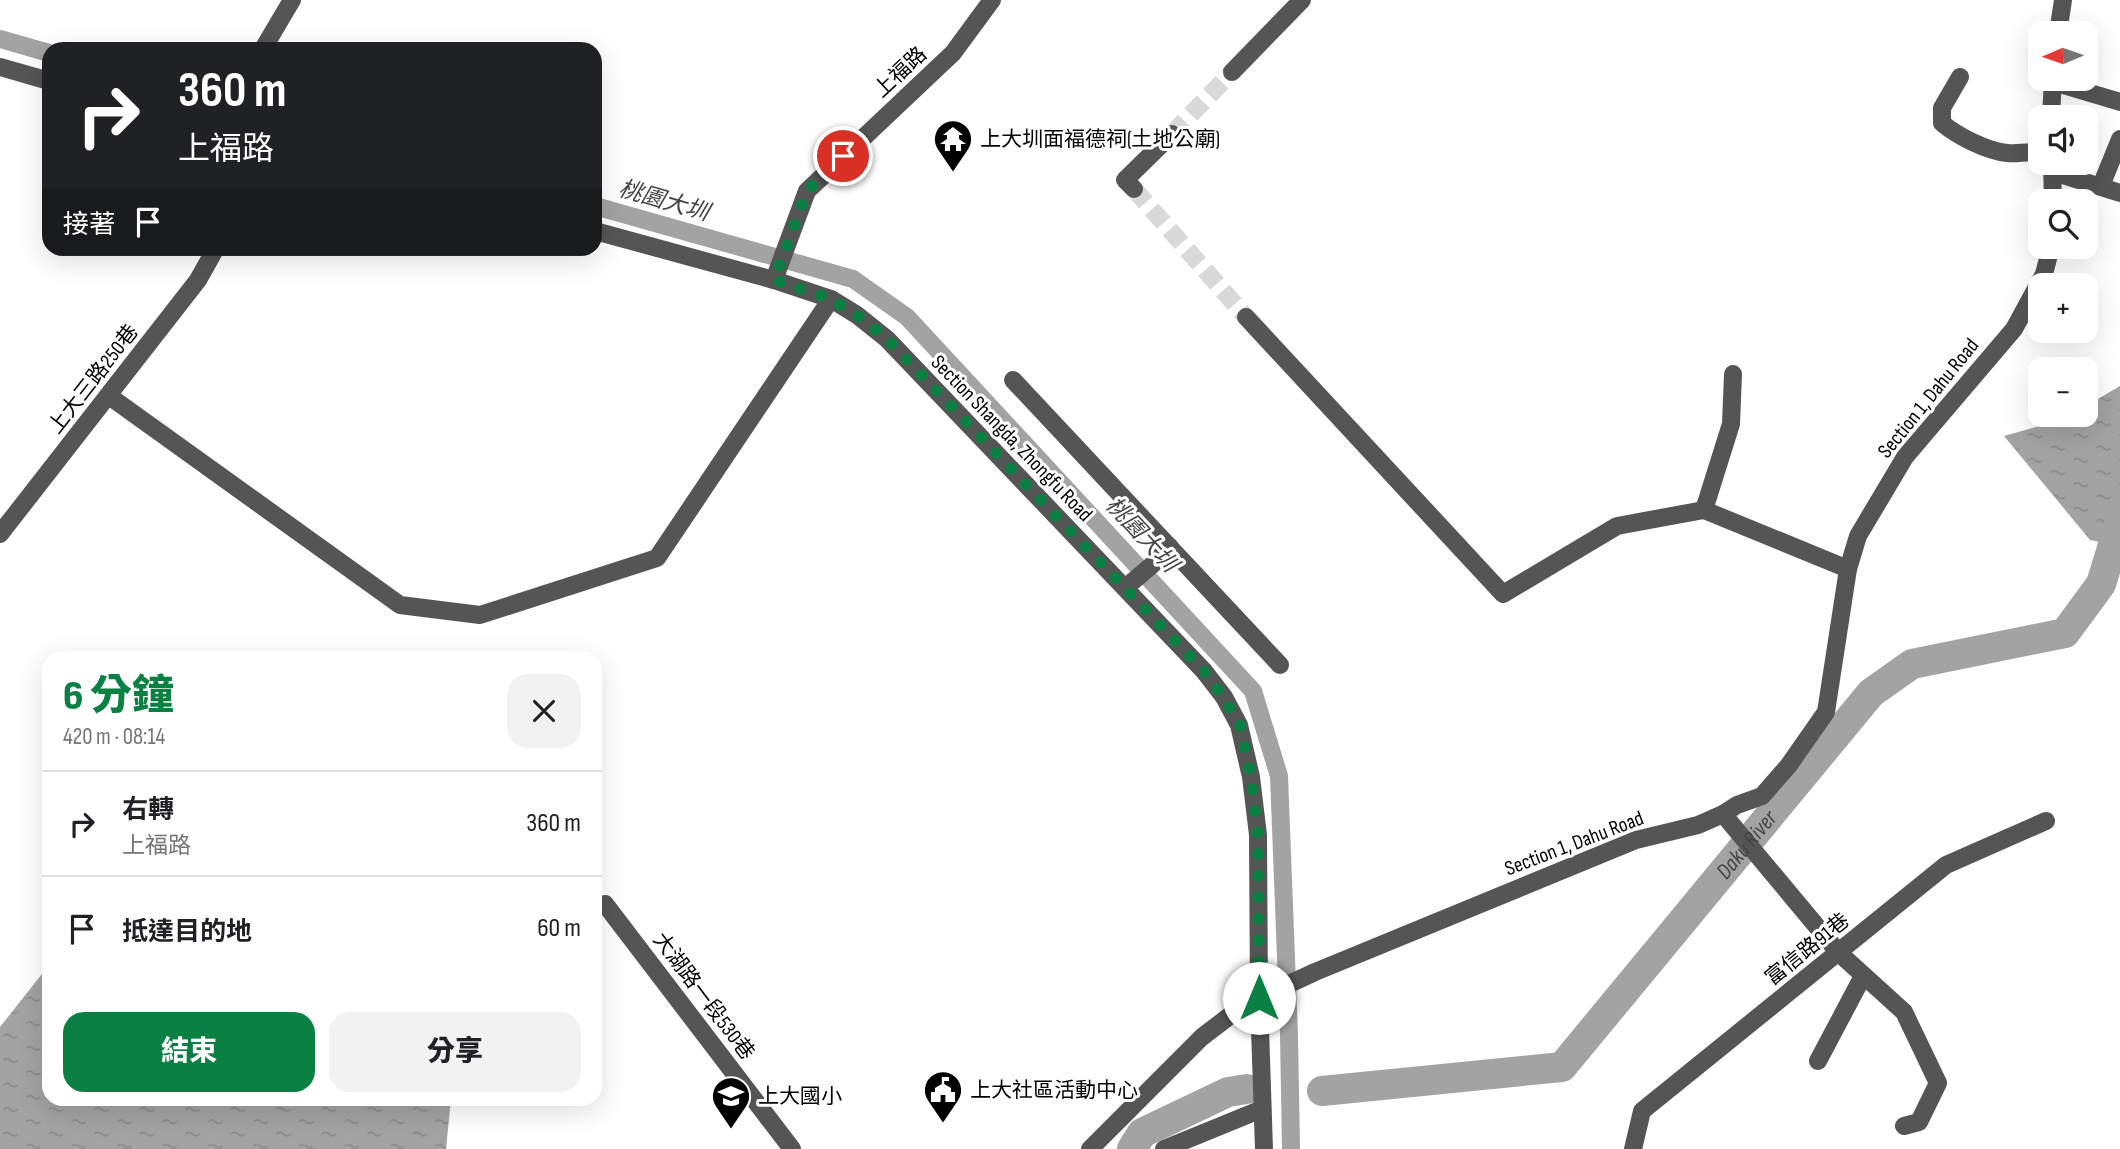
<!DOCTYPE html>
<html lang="zh-TW">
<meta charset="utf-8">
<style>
:root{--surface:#fff;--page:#f2f2f2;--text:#202124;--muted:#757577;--line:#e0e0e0;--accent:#0b8043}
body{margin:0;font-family:"Sofia Sans Condensed","Noto Sans TC",sans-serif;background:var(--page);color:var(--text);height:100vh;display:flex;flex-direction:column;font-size:26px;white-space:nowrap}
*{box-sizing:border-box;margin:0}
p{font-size:23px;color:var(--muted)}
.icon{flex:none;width:38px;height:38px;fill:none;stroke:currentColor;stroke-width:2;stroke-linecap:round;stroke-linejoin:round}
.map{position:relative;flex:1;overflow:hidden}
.details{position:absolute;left:42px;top:651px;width:560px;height:455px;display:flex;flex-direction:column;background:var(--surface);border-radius:21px;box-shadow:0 7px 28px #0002}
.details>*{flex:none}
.banner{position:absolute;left:42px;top:42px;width:560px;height:214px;border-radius:21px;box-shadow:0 7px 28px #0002;background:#202124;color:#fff;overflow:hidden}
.needle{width:46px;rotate:268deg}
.tools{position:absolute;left:2028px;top:21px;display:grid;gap:14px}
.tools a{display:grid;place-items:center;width:70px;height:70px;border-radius:14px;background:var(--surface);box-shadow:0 7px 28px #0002;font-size:35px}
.pin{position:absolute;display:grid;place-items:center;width:60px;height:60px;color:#fff;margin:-30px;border:4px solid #fff;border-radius:50%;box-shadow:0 2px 7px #0007}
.me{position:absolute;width:77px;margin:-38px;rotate:0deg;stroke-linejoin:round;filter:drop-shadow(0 0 5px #0008)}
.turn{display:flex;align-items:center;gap:24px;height:147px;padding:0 21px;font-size:32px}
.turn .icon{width:91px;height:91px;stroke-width:2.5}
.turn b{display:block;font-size:49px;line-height:60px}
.then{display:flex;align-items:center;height:66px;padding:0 21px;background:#0003;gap:14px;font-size:26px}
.round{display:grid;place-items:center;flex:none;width:74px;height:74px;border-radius:21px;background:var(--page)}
.headline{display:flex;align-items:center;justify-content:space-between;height:119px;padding:0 21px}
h1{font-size:42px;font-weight:800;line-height:52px;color:var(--accent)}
.action{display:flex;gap:14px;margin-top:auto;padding:14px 21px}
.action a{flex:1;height:80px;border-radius:21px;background:var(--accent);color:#fff;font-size:28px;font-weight:800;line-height:80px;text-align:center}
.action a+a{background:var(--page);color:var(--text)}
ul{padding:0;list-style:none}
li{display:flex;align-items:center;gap:21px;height:105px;padding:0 21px;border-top:2px solid var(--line)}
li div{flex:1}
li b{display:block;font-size:26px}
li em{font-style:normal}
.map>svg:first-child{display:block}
</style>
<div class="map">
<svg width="2120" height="1149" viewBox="0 0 2120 1149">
<defs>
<pattern id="water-ripples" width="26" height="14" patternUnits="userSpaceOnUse" patternTransform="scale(1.75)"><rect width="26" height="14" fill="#a3a3a3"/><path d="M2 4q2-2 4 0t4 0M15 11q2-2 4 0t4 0" fill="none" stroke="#8b8b8b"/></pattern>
</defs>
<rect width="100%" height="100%" fill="#fff"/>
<g fill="url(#water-ripples)">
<path d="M2120,386v160l-30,-6 -86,-104 60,-17 7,-4h15v-9z"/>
<path d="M49,965v134h402l-5,50h-446v-122z"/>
</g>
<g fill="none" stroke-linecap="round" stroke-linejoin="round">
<g stroke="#a3a3a3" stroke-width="18">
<path d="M0,39l49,14"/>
<path d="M595,206l258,73 54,38 346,374 26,85 10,259 2,114"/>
</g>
<g stroke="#a3a3a3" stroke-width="30">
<path id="s1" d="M1322,1091l240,-24 309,-374 41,-29 153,-31 36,-49 19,-62"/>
<path d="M1132,1149l10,-16 86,-41 19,-3"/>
</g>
<g stroke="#d9d9d9" stroke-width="18" stroke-dasharray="18 9" stroke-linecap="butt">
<path d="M1172,134l60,-62"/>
<path d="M1134,189l112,128"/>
</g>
<g stroke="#555" stroke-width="18">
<path d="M2058,33l5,-33"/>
<path d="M263,49l29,-49"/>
<path d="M0,67l49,14"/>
<path d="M1232,72l70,-72"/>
<path d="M1960,77l-18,31v15c15,13 45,28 65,30 11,1 23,-1 33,-2"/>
<path d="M2053,82l67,20"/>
<path d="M2051,117l2,-38"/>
<path d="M2052,163l1,38"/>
<path d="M2053,172l67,21"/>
<path d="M2101,186l19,-47"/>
<path d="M1134,189l-9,-9 47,-46"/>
<path d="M595,231l179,49 57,19 26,16 30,24 317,332 20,26 15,28 12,52 7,58 1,163 5,151"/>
<path d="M774,280l33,-89 146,-138 39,-53"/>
<path d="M1246,317l257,277 114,-68 87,-16"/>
<path d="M1733,374l-2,50 -27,86 144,59"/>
<path d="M1013,380l267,285"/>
<path d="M109,396l291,209 80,10 177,-57 174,-259"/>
<path d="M0,534l198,-254 18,-32"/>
<path d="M1125,588l27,-23 17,-19"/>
<path d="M1723,814l116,139 65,59 34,71 -19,39 -15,4"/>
<path d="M605,904l187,245"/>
<path d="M1818,1061l45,-85"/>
<path d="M1090,1149l112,-112 34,-26 23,-13 56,-26 321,-132 62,-15 25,-11 14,-9 25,-9 27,-31 37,-53 22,-143 10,-33 47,-79 109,-128 30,-55 7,-27"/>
<path d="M1164,1149l98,-40"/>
<path d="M1633,1149l9,-38 304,-246 100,-44"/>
</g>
</g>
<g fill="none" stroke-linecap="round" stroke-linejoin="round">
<path stroke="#0b8043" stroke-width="12" stroke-dasharray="0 21.6" d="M843,156l-36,35 -33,89 57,19 26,16 30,24 317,332 19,26 17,28 11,52 7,58 1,163"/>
</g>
<defs>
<g id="temple-pin" transform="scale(2.0125)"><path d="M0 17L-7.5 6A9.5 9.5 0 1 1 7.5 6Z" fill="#000" stroke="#fff"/><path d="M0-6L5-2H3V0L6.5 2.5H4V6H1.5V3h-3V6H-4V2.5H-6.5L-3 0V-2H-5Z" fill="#fff"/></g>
<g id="civic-pin" transform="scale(2.0125)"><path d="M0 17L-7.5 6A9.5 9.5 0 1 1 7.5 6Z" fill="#000" stroke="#fff"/><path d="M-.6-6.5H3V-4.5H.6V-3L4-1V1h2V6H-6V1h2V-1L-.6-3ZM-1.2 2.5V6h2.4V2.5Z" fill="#fff"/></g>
<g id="school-pin" transform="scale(2.0125)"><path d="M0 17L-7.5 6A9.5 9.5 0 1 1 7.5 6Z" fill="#000" stroke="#fff"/><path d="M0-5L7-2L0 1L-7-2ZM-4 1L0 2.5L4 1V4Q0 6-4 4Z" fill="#fff"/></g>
</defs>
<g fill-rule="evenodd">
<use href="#temple-pin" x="953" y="139"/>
<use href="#civic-pin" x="943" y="1090"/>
<use href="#school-pin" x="731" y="1096"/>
</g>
<g text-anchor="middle" stroke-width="6" stroke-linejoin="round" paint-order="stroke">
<g font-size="21" fill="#000" stroke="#fff">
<text transform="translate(900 72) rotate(-43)" y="7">上福路</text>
<text transform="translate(93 379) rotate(-52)" y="7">上大三路250巷</text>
<text transform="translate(1928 398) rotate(-51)" y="7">Section 1, Dahu Road</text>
<text transform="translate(1012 438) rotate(46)" y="7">Section Shangda, Zhongfu Road</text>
<text transform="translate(1574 843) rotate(-21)" y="7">Section 1, Dahu Road</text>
<text transform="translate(1807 949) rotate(-39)" y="7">富信路91巷</text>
<text transform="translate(704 996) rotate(53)" y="7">大湖路一段530巷</text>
</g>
<g font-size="21" fill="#000" stroke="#fff" text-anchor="start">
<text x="980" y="146">上大圳面福德祠(土地公廟)</text>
<text x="970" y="1097">上大社區活動中心</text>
<text x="758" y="1103">上大國小</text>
</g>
<g font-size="23" font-style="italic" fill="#444" stroke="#fff">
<text transform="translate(664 200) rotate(16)" y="8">桃園大圳</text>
<text transform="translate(1142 534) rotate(47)" y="8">桃園大圳</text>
<text dy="8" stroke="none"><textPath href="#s1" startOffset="530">Daku River</textPath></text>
</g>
</g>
</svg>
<div class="tools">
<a><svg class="needle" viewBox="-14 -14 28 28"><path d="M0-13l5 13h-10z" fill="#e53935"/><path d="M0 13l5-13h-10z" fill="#757577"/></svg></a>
<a><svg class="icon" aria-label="sound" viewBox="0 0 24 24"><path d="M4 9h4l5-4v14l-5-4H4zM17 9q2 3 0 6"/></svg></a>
<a><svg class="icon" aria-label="search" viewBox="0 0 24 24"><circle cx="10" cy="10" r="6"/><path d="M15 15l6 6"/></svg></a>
<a>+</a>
<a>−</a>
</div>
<div class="pin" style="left:843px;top:156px;background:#d93025"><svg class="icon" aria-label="arrive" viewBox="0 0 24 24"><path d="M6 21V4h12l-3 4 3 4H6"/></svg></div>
<svg class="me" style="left:1259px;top:998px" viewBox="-20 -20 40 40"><circle r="19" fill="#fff"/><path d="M0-13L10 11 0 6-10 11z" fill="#0b8043"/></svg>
<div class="banner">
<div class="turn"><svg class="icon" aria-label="right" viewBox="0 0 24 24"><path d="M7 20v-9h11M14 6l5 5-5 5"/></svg><div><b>360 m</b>上福路</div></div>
<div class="then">接著<svg class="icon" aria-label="arrive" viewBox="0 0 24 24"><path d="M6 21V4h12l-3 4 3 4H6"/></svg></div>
</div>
<section class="details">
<div class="headline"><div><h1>6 分鐘</h1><p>420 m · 08:14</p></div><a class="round"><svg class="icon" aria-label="close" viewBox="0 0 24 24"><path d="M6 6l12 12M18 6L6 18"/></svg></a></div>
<ul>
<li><svg class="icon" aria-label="right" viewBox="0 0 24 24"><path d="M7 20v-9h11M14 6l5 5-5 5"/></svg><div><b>右轉</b><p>上福路</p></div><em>360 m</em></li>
<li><svg class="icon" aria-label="arrive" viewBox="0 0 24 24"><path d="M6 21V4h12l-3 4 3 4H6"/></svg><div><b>抵達目的地</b></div><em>60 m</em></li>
</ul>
<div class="action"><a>結束</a><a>分享</a></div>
</section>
</div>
